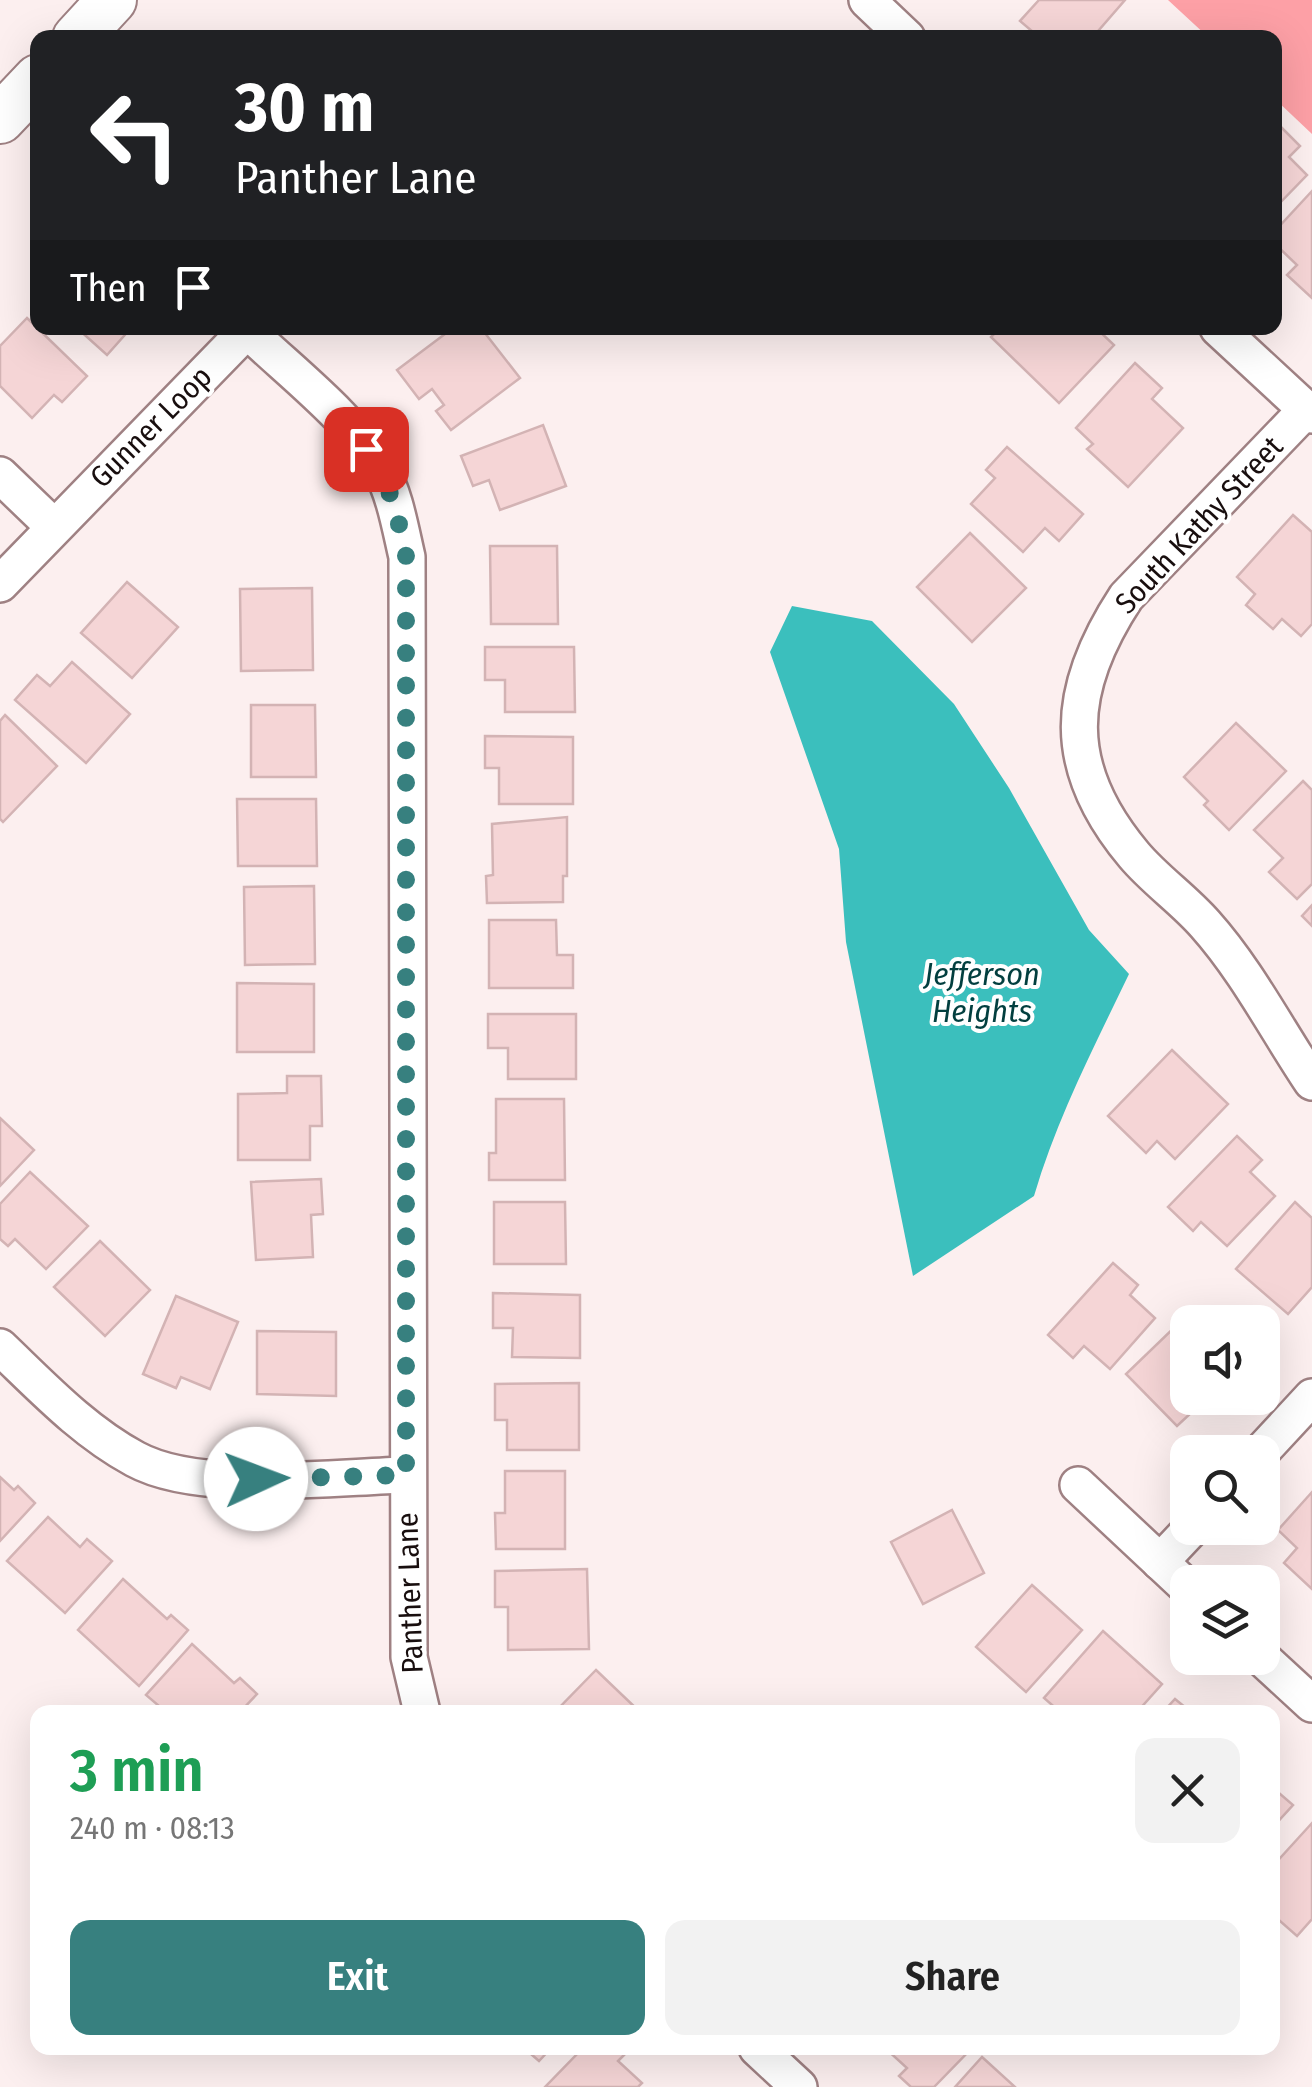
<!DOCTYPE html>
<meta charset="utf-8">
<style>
:root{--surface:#fff;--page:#f2f2f2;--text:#222;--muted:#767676;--accent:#37807f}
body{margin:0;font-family:"Fira Sans Condensed",sans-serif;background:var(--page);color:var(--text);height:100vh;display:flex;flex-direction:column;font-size:38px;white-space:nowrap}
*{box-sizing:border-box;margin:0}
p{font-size:32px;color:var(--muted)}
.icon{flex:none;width:55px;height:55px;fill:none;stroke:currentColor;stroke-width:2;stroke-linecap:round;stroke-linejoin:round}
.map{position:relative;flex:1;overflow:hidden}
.details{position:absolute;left:30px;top:1705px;width:1250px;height:350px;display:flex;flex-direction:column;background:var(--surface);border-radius:20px;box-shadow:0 10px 40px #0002}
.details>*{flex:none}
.top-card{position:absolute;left:30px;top:30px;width:1252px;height:305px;border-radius:20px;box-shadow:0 10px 40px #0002;background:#202124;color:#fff;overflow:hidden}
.buttons{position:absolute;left:1170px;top:1305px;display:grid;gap:20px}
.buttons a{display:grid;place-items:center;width:110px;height:110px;border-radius:20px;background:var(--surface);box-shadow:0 10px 40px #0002;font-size:50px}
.pin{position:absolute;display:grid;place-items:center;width:85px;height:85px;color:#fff;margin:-42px;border-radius:20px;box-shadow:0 5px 15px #0006}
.me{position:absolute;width:110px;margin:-55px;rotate:88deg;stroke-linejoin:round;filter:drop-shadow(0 0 8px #0008)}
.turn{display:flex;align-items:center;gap:35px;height:210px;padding:0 40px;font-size:45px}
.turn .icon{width:130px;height:130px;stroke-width:2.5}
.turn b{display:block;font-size:70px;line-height:85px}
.then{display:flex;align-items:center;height:95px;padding:0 40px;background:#0003;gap:20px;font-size:38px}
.round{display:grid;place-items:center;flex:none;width:105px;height:105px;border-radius:20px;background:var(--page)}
.head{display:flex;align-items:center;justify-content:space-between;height:170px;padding:0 40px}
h1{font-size:60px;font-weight:600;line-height:75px;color:#1e9e55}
.button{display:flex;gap:20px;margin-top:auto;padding:20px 40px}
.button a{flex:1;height:115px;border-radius:20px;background:var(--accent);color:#fff;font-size:40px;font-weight:600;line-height:115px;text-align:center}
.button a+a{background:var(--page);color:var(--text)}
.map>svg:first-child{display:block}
</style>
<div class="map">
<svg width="1312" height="2087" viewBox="0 0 1312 2087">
<rect width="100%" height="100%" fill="#fcefef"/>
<path fill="#fda0a6" d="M1168,0h144v134l-37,-35v-61l-67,-1z"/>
<path fill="#3bbfbd" d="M792,606l80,15 82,83 55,84 80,142 40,44c-35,73 -72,144 -95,222l-121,80 -67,-334 -7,-93 -69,-197z"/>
<g fill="#f5d5d6" stroke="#d3b3b4" stroke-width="2.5">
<path d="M1039,0h86l-33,38h-52l-20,-17z"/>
<path d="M1275,121l25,25 -11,11 18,18 -32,33z"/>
<path d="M1312,191v107l-25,-23 10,-10 -22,-21v-13z"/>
<path d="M27,318l60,58 -25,26 -8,-7 -22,23 -32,-32v-40z"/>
<path d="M77,328h54l-24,27z"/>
<path d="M453,328h28l39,50 -69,52 -15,-19 8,-6 -12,-16 -13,10 -22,-29z"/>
<path d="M1000,328h96l18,17 -55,58 -68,-66z"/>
<path d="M1135,363l27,25 -10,11 31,29 -55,59 -41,-38 6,-5 -17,-16z"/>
<path d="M543,425l23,61 -66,24 -11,-30 -16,6 -12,-30z"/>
<path d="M1007,447l76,67 -24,27 -14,-13 -22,24 -52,-48 24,-26 -9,-8z"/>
<path d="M1293,515l19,17v92l-11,12 -19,-17 -9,10 -27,-24 9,-11 -18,-17z"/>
<path d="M970,533l56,55 -54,54 -55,-55z"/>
<path d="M490,546h67l1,78h-67z"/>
<path d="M127,582l51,45 -46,51 -51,-45z"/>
<path d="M312,588l1,82 -72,1 -1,-82z"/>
<path d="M485,647h89l1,65h-70v-32h-20z"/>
<path d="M72,662l58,52 -44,49 -71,-63 22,-25 13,11z"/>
<path d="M251,705h64l1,72h-65z"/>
<path d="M5,715l52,51 -54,56 -3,-3v-98z"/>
<path d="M1236,723l50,48 -57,59 -25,-25 4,-4 -24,-24z"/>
<path d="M485,736l88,1v67h-74v-36h-14z"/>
<path d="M1303,781l9,9v94l-15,15 -28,-27 14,-14 -29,-28z"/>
<path d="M237,799h79l1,67h-79z"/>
<path d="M567,817v59h-4v26l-76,1 -1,-27 7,-1 -1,-51z"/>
<path d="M314,886l1,78 -70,1 -1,-78z"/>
<path d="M1312,905v21l-10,-10z"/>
<path d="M489,920h67l1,35h16v33h-84z"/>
<path d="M237,983l77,1v68h-77z"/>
<path d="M488,1014h88v65h-68v-31h-20z"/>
<path d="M1172,1050l56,54 -53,55 -18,-18 -11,12 -38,-37z"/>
<path d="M287,1076h34l1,50h-12v34h-72v-66l49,-1z"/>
<path d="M496,1099h68l1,81h-76v-27h7z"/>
<path d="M0,1118l34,32 -34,36z"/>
<path d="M1237,1136l25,24 -12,12 25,24 -48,50 -26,-24 -8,9 -25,-24z"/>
<path d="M30,1172l58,54 -42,43 -31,-30 -7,7 -8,-7v-35z"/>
<path d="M321,1179l2,35 -12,1 2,42 -57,3 -5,-78z"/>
<path d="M494,1202h71l1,62h-72z"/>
<path d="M1295,1202l17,16v69l-24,27 -52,-45z"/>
<path d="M100,1241l50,49 -45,46 -51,-49z"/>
<path d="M1113,1263l25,22 -8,10 25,23 -45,51 -26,-23 -11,12 -25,-23z"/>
<path d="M493,1293l87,2v63l-68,-1 1,-29h-20z"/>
<path d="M176,1296l62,26 -28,67 -29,-12 -5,11 -33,-14z"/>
<path d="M1180,1322l8,8v68h19l-30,28 -51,-52z"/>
<path d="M257,1331l79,1v64l-79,-2z"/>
<path d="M579,1383v67h-72v-30h-12v-36z"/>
<path d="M505,1471h60v78h-69l-1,-36h10z"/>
<path d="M0,1477l14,13 4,-4 17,17 -35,38z"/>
<path d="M1312,1492v97l-28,-26 13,-15 -19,-18z"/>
<path d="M952,1510l32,63 -61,31 -32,-62z"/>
<path d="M48,1517l32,30 7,-8 25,22 -47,52 -58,-52z"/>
<path d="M587,1569l2,80 -81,1v-43h-13v-36z"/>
<path d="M123,1579l44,40 4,-4 17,15 -49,56 -61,-56z"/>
<path d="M1032,1585l50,45 -56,62 -50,-45z"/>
<path d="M1103,1631l59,53 -25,28h-77l-16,-14z"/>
<path d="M192,1644l42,39 6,-5 17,16 -17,18h-74l-20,-17z"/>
<path d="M596,1670l44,42h-85z"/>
<path d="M1175,1699l16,13h-28z"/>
<path d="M1272,1787l21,18 -21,23z"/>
<path d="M1312,1823v96l-15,17 -25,-22v-47z"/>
<path d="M524,2048h27l-12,13z"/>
<path d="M583,2048h37l6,5 -8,8 24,22 -4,4h-93z"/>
<path d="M885,2048h87l-38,39h-23l-12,-11 8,-8z"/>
<path d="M982,2057l33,30h-60z"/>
</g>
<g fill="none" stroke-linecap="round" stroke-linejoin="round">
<g stroke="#9f8183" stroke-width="40">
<g id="street">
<path d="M867,0l40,38"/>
<path d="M1218,328l94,87"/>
<path d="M247,330c40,39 107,90 133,138 15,27 20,59 27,89l2,1100 13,55"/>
<path d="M1306,410l-180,187c-61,93 -66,170 8,258 21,25 49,44 71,69 42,47 72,106 107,158"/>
<path d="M0,475l53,51"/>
<path d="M0,584l249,-256"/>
<path d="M0,1347c42,40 83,84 135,112 64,35 197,18 271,16"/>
<path d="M1261,1452l51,-55"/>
<path d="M1078,1485l110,103"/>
<path d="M1160,1562l32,-34"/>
<path d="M1262,1658l50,46"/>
<path d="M757,2048l42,39"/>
</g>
</g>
<g stroke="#9f8183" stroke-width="52">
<g id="secondary">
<path d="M77,38l35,-38"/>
<path d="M0,119l38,-40"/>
</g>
</g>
<use href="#street" stroke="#fff" stroke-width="35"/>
<use href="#secondary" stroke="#fff" stroke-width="48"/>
</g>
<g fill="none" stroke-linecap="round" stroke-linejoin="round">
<path stroke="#37807f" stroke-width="18" stroke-dasharray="0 32.4" d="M256,1479l150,-4v-919c-8,-39 -16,-75 -40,-107"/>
</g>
<g text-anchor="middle" stroke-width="8" stroke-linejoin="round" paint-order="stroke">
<g font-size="30" fill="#180e0e" stroke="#fff">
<text transform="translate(151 427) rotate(-45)" y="10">Gunner Loop</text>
<text transform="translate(1199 525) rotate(-47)" y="10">South Kathy Street</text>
<text transform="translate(410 1593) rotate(-92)" y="10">Panther Lane</text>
</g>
<g font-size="32" font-style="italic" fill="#023f3f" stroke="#fff">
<text x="982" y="985">Jefferson<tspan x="982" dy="37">Heights</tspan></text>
</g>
</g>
</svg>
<div class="buttons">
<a><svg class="icon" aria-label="sound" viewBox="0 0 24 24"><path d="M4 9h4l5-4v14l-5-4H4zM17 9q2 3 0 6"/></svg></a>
<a><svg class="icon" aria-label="search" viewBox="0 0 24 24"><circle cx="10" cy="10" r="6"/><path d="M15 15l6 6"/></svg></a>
<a><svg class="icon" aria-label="layers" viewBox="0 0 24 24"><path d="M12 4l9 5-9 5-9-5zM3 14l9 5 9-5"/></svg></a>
</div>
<div class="pin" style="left:366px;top:449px;background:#d93025"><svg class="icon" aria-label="arrive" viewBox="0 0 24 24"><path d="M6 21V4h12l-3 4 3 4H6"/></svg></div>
<svg class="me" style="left:256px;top:1479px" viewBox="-20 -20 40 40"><circle r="19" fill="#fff"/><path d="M0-13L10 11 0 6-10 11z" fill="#37807f"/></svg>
<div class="top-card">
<div class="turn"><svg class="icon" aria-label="left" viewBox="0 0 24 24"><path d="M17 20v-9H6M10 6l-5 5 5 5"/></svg><div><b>30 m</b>Panther Lane</div></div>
<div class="then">Then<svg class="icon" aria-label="arrive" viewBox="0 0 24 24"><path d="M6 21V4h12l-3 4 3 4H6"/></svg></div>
</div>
<section class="details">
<div class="head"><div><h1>3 min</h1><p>240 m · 08:13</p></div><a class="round"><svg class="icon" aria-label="close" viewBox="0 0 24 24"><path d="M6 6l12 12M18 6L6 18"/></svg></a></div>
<div class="button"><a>Exit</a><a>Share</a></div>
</section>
</div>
